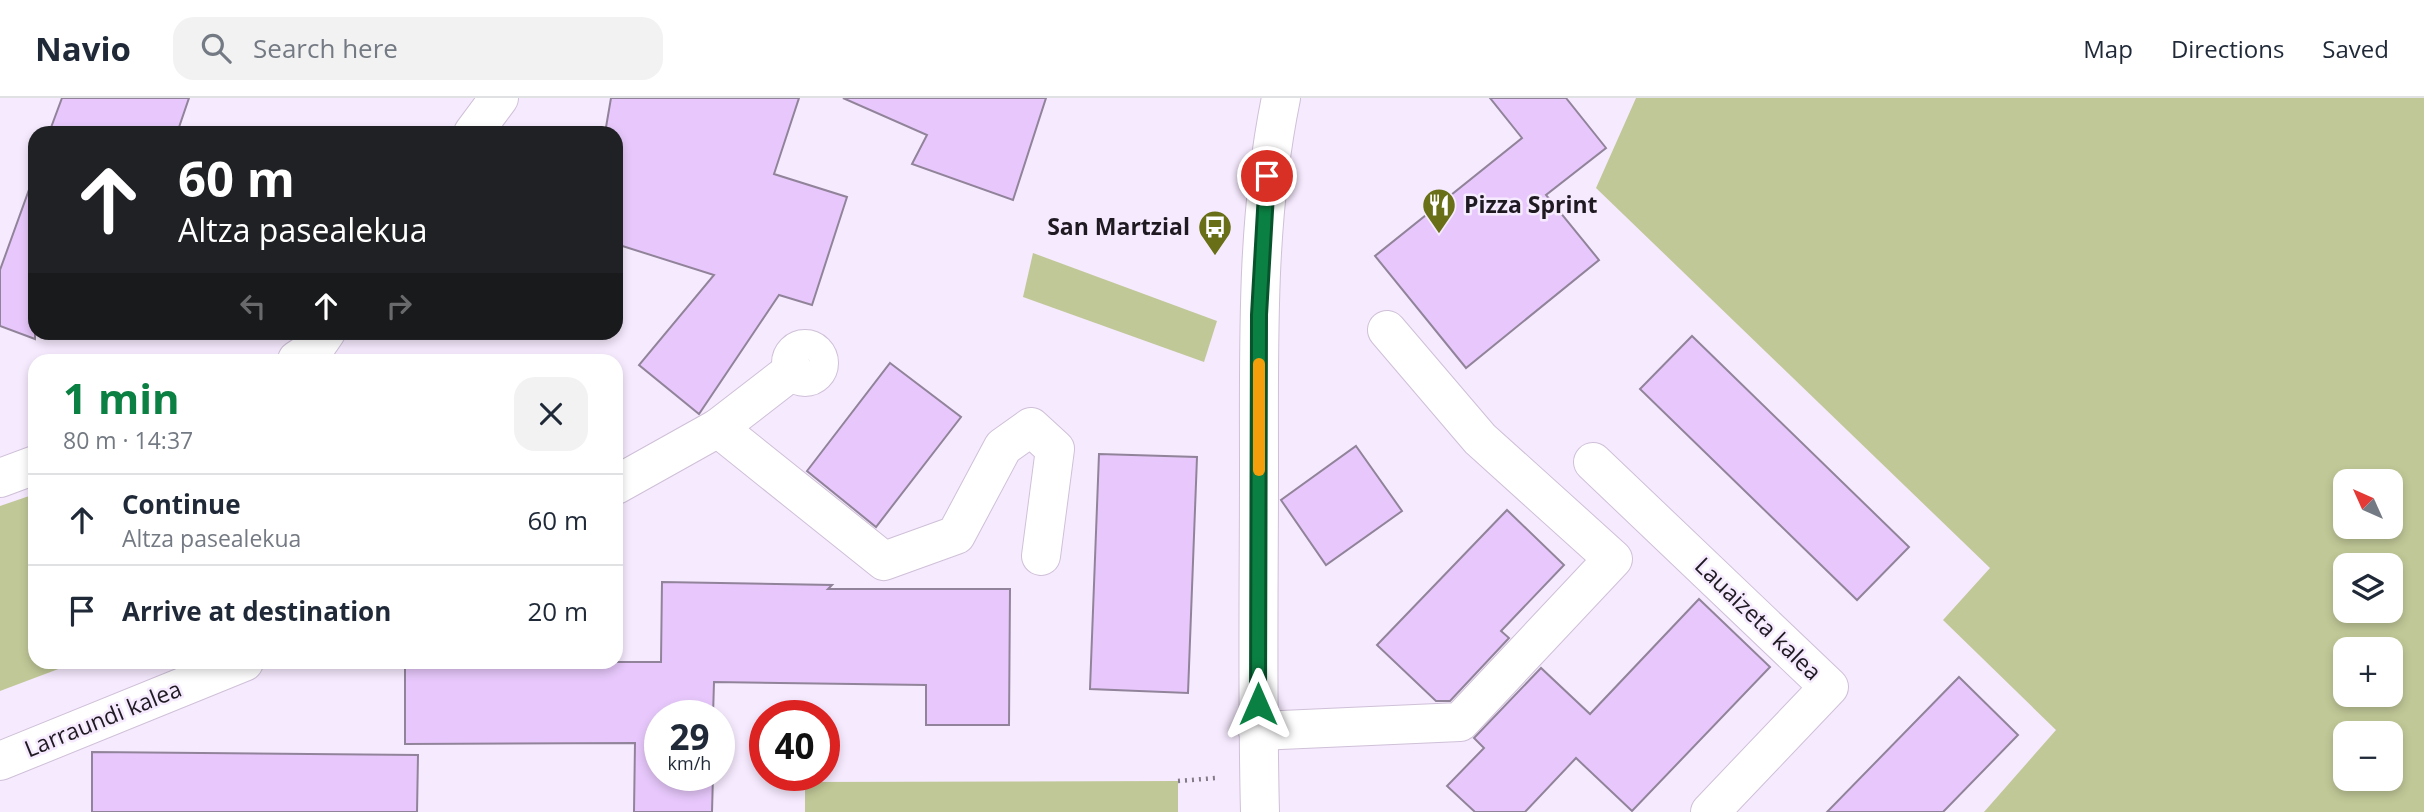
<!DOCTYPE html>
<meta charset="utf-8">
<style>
:root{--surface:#fff;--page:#f2f2f3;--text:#1f2937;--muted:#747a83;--line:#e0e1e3;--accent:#0b8043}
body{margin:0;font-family:"Open Sans",sans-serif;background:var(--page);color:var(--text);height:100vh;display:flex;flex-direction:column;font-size:26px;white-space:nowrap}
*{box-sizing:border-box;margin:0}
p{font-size:23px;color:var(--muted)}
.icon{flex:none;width:38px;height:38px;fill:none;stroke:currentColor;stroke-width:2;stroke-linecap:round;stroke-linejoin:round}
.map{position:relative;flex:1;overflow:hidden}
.sheet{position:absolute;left:28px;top:256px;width:595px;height:315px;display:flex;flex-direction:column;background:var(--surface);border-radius:21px;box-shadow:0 4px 10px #0003}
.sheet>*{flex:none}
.guide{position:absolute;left:28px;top:28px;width:595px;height:214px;border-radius:21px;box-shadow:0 4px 10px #0003;background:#202124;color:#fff;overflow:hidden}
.needle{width:46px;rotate:315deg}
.fabs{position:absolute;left:2333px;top:371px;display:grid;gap:14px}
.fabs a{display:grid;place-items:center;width:70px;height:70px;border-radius:14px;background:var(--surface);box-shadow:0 4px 10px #0003;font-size:35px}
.speed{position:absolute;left:644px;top:602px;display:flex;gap:14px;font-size:35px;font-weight:700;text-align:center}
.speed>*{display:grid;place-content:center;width:91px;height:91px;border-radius:50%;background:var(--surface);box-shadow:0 4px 10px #0003;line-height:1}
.speed small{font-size:18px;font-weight:400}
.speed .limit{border:10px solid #d22;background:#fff;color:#111}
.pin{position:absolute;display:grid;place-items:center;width:60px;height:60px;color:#fff;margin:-30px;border:4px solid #fff;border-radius:50%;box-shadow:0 2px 7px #0007}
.me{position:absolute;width:77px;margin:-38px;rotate:0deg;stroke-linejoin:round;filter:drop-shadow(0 0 5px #0008)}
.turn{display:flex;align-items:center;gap:24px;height:147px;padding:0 35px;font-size:32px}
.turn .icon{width:91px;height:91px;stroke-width:2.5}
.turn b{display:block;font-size:49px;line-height:60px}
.lanes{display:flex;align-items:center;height:66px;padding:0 35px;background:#0003;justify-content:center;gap:35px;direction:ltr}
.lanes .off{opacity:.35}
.round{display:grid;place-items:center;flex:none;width:74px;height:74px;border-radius:21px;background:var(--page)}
.overview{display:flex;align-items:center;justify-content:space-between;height:119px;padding:0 35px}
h1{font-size:42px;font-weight:700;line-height:52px;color:var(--accent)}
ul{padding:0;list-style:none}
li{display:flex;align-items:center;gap:21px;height:91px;padding:0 35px;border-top:2px solid var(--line)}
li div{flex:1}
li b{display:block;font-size:26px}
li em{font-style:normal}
header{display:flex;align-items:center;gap:42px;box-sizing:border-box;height:98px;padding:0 35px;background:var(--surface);border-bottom:2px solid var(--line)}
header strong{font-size:33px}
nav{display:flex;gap:38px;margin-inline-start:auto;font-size:24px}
.search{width:490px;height:63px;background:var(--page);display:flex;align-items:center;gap:18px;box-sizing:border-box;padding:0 24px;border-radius:21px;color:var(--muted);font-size:26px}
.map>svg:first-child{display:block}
</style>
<header>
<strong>Navio</strong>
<div class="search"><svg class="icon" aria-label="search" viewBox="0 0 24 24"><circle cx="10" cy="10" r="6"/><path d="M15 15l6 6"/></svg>Search here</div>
<nav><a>Map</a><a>Directions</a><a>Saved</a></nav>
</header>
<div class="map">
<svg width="2424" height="714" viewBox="0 0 2424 714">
<rect width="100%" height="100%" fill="#f6eafe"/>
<g fill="#c1c897" fill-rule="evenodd">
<path d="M1636,0h788v714h-440l72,-82 -113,-110 47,-52 -394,-380zM2345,383h45v46h-45zM2345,467h45v46h-45zM2390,551v46h-45v-46zM2345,635h45v46h-45z"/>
<path d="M1033,155l184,68 -13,41 -181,-65z"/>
<path d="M35,396v168h42l-77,29v-185z"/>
<path d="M1178,683v31h-373v-30z"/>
</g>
<g fill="#e8c8fc" stroke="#91849a" stroke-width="2">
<path d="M62,0h127l-12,35h-128z"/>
<path d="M611,0h188l-25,76 73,23 -35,108 -33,-10 -80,119 -60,-49 75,-90 -98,-31v-111h-11z"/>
<path d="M843,0h203l-33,102 -101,-36 15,-29z"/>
<path d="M1490,0h76l40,50 -60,47 53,65 -133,108 -91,-112 147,-118z"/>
<path d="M30,89l5,1v151l-35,-13v-56z"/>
<path d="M1692,238l217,211 -52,53 -217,-211z"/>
<path d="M890,265l71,54 -85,110 -69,-56z"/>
<path d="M1356,348l46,65 -76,54 -45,-65z"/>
<path d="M1099,356l98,3 -9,236 -98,-4z"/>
<path d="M1507,412l57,55 -63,66 8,7 -59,63h-14l-59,-56z"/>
<path d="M662,484l170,3 -4,4h182l-1,136h-83v-40l-212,-3 -1,34h-53v59h53l-1,37h-78l1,-69 -230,1v-82h256z"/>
<path d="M1699,501l71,68 -138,144 -56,-53 -51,54h-50l-28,-26 37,-38 -10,-10 67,-70 49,46z"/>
<path d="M1959,579l59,58 -75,77h-116z"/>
<path d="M92,654l326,3 -1,57h-325z"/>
</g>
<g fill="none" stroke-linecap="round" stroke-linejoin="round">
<g stroke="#cfc0d8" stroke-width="40">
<g id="minor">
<path d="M473,35l26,-35"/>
<circle cx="805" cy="265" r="14"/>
<path d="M297,262l18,-12 11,-16"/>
<path d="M718,330l166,133 72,-26 47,-88 28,-20 24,22 -14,107"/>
<path d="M1593,364l236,225 -119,125"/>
<path d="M0,380l35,-13"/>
<path d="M616,387l102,-57 75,-58"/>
<path d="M1258,633l202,-9 153,-163 -133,-120 -93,-109"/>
<path d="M0,663l244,-99"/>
<path d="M1260,714c-3,-115 -1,-230 -1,-345 0,-124 -3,-247 22,-369"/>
</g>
</g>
<path stroke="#827a87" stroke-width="4.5" stroke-dasharray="2 5" stroke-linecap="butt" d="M1178,683l38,-3"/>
<use href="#minor" stroke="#fff" stroke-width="38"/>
</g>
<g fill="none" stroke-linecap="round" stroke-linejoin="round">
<g stroke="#07532c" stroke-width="18">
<path id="route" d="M1258,606l1,-389 8,-139"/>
</g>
<use href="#route" stroke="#0b8043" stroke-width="12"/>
<path stroke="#f59e0b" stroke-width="12" d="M1259,266v106"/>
</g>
<defs>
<g id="restaurant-pin" transform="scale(1.75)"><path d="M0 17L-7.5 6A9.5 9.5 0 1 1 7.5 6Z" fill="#686f16" stroke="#f6eafe"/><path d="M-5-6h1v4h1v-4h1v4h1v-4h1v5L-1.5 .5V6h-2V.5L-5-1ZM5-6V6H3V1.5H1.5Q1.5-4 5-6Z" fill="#fff"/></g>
<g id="bus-pin" transform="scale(1.75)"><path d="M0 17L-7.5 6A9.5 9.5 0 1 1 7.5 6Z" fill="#686f16" stroke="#f6eafe"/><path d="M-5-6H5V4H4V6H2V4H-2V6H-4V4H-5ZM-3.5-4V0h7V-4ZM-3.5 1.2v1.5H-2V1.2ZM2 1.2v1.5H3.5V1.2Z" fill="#fff"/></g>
</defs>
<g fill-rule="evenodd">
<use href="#restaurant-pin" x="1439" y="107"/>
<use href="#bus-pin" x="1215" y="129"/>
</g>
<g text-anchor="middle" stroke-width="5" stroke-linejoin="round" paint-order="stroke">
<g font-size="23" font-weight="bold" fill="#1f1a22" stroke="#f6eafe" text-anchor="start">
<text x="1464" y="115">Pizza Sprint</text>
<text x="1190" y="137" text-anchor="end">San Martzial</text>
</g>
<g font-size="23" fill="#1f1a22" stroke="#f6eafe">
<text transform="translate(1758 521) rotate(44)" y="8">Lauaizeta kalea</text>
<text transform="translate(103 621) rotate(-22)" y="8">Larraundi kalea</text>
</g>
</g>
</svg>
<div class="fabs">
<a><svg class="needle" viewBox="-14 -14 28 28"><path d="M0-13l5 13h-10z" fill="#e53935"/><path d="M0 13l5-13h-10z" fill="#747a83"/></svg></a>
<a><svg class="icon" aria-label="layers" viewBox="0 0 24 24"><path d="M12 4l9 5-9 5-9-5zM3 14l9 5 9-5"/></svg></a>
<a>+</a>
<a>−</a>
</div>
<div class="speed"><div>29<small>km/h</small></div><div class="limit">40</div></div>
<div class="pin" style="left:1267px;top:78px;background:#d93025"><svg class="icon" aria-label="arrive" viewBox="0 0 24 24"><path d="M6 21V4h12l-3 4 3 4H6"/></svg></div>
<svg class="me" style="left:1258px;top:606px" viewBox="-20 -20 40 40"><path d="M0-17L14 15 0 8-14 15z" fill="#0b8043" stroke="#fff" stroke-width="4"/></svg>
<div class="guide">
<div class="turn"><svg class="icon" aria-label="ahead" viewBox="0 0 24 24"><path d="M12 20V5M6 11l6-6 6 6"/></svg><div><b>60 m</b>Altza pasealekua</div></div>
<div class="lanes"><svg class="icon off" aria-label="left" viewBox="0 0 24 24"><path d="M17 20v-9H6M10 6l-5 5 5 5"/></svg><svg class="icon" aria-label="ahead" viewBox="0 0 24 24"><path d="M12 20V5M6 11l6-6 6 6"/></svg><svg class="icon off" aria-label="right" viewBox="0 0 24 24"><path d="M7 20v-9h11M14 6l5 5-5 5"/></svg></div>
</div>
<section class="sheet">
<div class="overview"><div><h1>1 min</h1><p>80 m · 14:37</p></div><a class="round"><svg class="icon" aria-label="close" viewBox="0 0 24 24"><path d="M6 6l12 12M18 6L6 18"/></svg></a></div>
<ul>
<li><svg class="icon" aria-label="ahead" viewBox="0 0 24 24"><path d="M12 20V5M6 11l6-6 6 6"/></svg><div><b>Continue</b><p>Altza pasealekua</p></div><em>60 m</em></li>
<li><svg class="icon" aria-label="arrive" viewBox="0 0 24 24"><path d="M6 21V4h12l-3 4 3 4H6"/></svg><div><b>Arrive at destination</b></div><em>20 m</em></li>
</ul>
</section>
</div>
